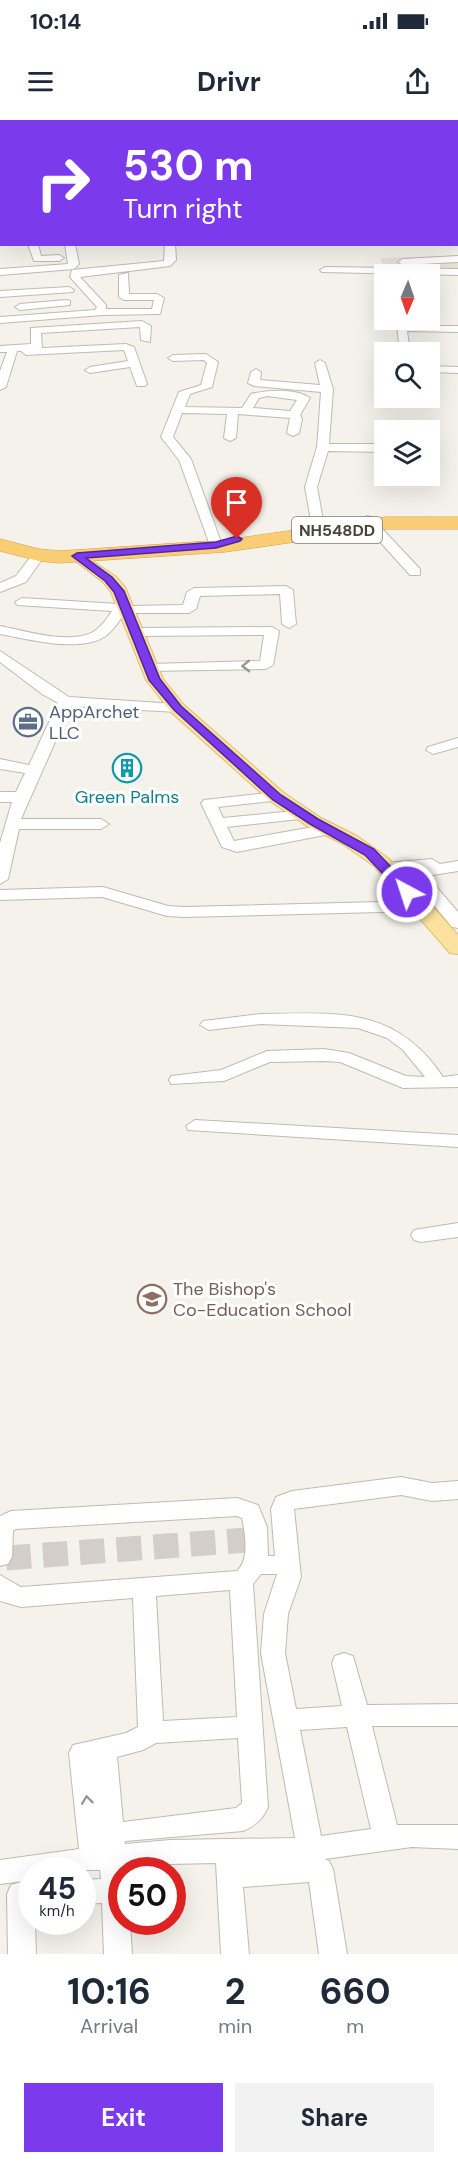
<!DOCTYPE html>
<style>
:root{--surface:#fff;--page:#f2f2f3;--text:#1f2937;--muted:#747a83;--accent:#7c3aed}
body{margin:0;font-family:"DM Sans",sans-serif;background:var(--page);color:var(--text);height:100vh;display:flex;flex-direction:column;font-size:22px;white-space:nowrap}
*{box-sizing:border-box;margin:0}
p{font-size:20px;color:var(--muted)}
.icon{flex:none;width:33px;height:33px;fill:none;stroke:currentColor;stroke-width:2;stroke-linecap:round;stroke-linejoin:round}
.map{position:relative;height:1834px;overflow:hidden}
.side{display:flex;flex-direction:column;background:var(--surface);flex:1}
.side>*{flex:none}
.top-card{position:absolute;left:0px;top:0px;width:459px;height:126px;box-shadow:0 6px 24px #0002;background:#7c3aed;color:#fff;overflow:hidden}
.needle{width:39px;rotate:182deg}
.tools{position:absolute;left:374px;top:144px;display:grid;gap:12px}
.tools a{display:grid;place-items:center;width:66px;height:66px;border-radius:0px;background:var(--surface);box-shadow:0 6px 24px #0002;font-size:30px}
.speed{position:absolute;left:18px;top:1737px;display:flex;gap:12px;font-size:30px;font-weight:700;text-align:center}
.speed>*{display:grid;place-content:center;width:78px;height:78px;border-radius:50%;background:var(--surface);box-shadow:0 6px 24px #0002;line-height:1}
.speed small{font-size:15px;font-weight:400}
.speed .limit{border:9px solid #d22;background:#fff;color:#111}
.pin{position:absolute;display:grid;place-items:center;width:51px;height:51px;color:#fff;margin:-62px -26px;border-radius:50% 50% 50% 0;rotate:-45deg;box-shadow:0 0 6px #0007}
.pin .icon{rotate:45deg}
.me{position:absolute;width:66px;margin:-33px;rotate:320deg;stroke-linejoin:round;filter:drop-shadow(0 0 4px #0008)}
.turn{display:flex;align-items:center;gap:21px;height:126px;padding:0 24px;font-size:27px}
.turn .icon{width:78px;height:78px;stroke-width:2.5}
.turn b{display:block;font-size:42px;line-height:51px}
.eta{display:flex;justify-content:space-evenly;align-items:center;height:102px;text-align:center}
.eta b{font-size:36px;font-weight:700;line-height:42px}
.primary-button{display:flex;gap:12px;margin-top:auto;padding:12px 24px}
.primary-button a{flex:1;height:69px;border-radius:0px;background:var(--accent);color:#fff;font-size:24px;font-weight:700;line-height:69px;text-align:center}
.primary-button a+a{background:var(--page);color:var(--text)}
.status{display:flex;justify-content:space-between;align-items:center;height:42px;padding:0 30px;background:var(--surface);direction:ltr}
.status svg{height:16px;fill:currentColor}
header{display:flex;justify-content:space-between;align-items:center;height:78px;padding:0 24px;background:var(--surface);font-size:27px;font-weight:700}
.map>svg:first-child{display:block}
</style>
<div class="status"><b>10:14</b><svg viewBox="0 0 49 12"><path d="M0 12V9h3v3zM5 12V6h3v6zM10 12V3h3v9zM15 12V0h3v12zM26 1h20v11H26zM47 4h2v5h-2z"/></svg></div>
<header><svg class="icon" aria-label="menu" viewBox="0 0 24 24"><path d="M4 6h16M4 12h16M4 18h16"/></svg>Drivr<svg class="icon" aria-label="share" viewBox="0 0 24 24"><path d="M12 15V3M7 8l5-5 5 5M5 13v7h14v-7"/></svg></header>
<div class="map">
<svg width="458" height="1834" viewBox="0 0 458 1834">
<rect width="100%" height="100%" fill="#f5f2ec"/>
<path fill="#e9e4da" d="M458,136v12l-74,-2 -4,-8z"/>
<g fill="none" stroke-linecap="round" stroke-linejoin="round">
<path stroke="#d3cfc8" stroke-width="25" stroke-dasharray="25 12" stroke-linecap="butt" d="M6,1438l241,-18"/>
<g stroke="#c1baae" stroke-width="2">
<g id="minor">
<rect x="3" y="0" width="8" height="2"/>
<rect x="220" y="0" width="8" height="2"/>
<rect x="270" y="0" width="8" height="2"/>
<rect x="334" y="0" width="8" height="2"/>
<path d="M0,16h2l-2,6z"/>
<rect x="0" y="69" width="2" height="6"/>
<path d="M28,124h10l3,12 18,-1 5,3 -5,3h-25z"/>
<path d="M65,124h10l4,20 -5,5 -74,6v-6l68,-5z"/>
<path d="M165,124h10l1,16 -6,6 -90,11 26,28v4h46l2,-9h-30l-5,-3v-22l9,-2 1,21h28l7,4 -4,16 -57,1 -103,8v-6l95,-7 2,-3 -27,-30 2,-7 92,-9z"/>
<path d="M458,136v6l-55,3 -5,-3 5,-3z"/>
<path d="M325,147l133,2v6l-136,-3 -2,-2z"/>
<path d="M69,167l5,3 -1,2 -73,5v-6z"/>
<path d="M66,180l4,1v4l-50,5 -5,-3 5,-3z"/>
<path d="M142,201l9,5 -1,16 -9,-2 -1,-13 -99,6 1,15 84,-4 8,3 13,37 -2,2h-8l-7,-19 -40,6 -5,-3 5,-3 38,-6 -4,-11 -98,5 -5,-4h-4l-11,36 -6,3v-19l7,-19h-7v-6l31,-2v-16z"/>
<path d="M397,206h61v6l-51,-1 3,21h-10z"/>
<path d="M206,234l12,8 -6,25 -22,7 -5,13 57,1 9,-14c16,-4 45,-6 59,4l-10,17 2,4 -3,14 -6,3 -6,-3 3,-15 -52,-4 -2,24 -6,3 -6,-3 3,-24 -45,-1 -9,24 18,22 31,86 -6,4 -6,-4 -31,-85 -18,-23 18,-45 22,-7 6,-22 -3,-3 -31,1 -5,-3 5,-3zM267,276l30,4 -7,11 -37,-3 6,-10z"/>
<path d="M320,240l5,3 8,26 -4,55h55v8l-56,-1 -11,36 7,39 -6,4 -6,-4 -7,-39 12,-40 4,-55 -67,-6 -6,-3 3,-11 5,-3 5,3 -1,8 60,5 -5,-22z"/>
<path d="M429,246l29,1v6l-29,-1z"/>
<path d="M367,396l4,1 49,52v6h-10l-47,-52 -2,-3z"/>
<path d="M39,431l6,4 -19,27 -26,10v-9l16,-7 18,-24z"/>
<path d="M286,466l7,4 3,34 -7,4 -7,-4 -2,-30 -80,2 -4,13 -7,4h-64c-6,8 -11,16 -18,22 -25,19 -79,4 -107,-1v-8c26,5 63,17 89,8 10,-4 17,-14 23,-23l-95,-6 -2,-3 7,-4 96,6 7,-4 5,1v5l53,-1 4,-13 7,-4z"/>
<path d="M272,507l7,4 -6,34 -7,4 -121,2 -2,-3 7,-4 110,-3 4,-26 -127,1 -7,-4 7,-4z"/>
<path d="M0,531l69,46 108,7 7,4 -7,4 -106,-6 -50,113h80l8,5 -8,5h-82l-11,50 -8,5v-41l12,-41h-12v-10h16l9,-19 -25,-4v-10l29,6 29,-62 -16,-9 -42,-32z"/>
<path d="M458,618v9l-25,7 -7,-4 2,-3z"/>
<path d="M277,672l8,5 -3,3 -64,7 5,11 80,-8 6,2 2,3 -2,3 -82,9 7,14 96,-17 8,5 -8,5 -93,18 -15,-5 -21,-44 3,-3z"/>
<path d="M432,739l8,5 18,-3v10l-31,5 31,36v16l-6,-1 -42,-51 -1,-5 -22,2 -8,-5 8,-5z"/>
<path d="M103,767l65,19 16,1 236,-6 8,5 -8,5 -236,6 -17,-1 -65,-19 -102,3v-10z"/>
<path d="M261,894c76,-1 135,-8 182,63l15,-2v12l-55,1 -63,-26 -16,-1 -54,1 -46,19 -53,3 -2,-4 2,-4 50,-6 46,-19 57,-2 25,4 57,23 19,1 -22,-27 -16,-12 -29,-10 -97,-4 -52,6 -9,-5 3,-4z"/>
<path d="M195,1000l263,15v12l-270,-17 -2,-4z"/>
<path d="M458,1103v14l-37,5 -7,-2 -3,-5 3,-5z"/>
<path d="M401,1357l31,6 26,-2v18l-26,2 -31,-6 -107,14 7,68 -13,37 -3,39 11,56 46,-3 -10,-43 3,-7 9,-3 9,3 14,49 91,-1v22h-86l25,99h61v24l-46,-2 -87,12 4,2 4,8 14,85h-28l-10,-72 -66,5 6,67h-28l-5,-91 -46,1 -48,6v52h8l2,32h-28l-2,-51 -20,1v-24l19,-1 -1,-9h-68v10l-32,4v-24l79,-11 -10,-96 4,-8 53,-12 12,-6 -5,-129 -112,9 -21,-6v-26l21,12 216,-16c13,-12 8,-38 5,-53l-5,-2 -221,13 -3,2 -1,26 -4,7 -8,2v-50l11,-5 226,-13 21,7 9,22 1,29h7l-4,-47 5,-12 16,-6zM261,1454h16l-13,40 -3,39 34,185 -125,2 -45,4v-3l118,-10c12,-5 20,-12 25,-24l-15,-223zM230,1470l7,127 -74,4 -7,-125zM347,1607l24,102 -50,7 -21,-106zM238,1618l4,65 -6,5 -113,14 -6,-65 26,-7 13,-7z"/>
<path d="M21,1762h11v40h3l1,32h-28l-1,-60 4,-9z"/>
</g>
</g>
<g stroke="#e1bf6e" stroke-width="2">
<path id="major" d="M77,431l38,25 10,11 38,92 20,25 101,89 37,25 36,18 31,22 70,77v19l-8,-1 -76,-87 -31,-22 -36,-18 -37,-25 -99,-89 -25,-32 -35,-88 -8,-10 -34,-26z"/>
</g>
<g stroke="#d9a242" stroke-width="1">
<path id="highway" d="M386,397h72v12h-72l-161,23 -165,11 -21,-2 -39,-10v-12l39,10 21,2 165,-11z"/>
</g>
<use href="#minor" fill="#fff" fill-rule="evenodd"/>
<use href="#major" fill="#fbe19f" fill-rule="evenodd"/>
<use href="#highway" fill="#f9cd73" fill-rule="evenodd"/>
</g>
<defs><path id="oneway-chevron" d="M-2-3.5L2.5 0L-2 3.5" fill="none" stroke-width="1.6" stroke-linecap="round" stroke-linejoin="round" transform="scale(1.5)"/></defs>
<g stroke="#9b9892">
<use href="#oneway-chevron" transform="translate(246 546) rotate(179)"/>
<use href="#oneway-chevron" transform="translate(87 1680) rotate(-97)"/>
</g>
<path fill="#7c3aed" stroke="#51269a" stroke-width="1.5" d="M237,416l5,3 -2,2 -24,7 -130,10 26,19 12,14 36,88 21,27 100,89 37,24 56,30 38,40v6h-9l-38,-40 -55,-31 -37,-24 -99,-90 -25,-30 -35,-88 -9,-11 -33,-25 5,-3 139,-11z"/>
<defs>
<g id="office-ring" transform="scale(1.5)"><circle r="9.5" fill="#fff" stroke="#5c6f8a" stroke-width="1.5"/><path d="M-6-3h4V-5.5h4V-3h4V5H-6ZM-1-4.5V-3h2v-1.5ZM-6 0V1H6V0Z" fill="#5c6f8a"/></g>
<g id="building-ring" transform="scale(1.5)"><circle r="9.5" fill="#fff" stroke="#0f9aa8" stroke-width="1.5"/><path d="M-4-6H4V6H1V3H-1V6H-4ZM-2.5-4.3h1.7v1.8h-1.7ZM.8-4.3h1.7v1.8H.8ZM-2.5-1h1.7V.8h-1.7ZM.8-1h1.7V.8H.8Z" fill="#0f9aa8"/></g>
<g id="school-ring" transform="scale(1.5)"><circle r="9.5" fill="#fff" stroke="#8d6e63" stroke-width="1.5"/><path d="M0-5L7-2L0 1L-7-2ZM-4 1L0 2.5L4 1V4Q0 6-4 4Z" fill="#8d6e63"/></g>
</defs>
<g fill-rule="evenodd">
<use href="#office-ring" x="28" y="602"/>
<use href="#building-ring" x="127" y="648"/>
<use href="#school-ring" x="152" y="1179"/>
</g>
<g text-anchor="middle" stroke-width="6" stroke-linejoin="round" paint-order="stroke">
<rect fill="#fff" stroke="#807b74" stroke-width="1.5" x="292" y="397" width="90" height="26" rx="4.5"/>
<g font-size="16" font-weight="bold" fill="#4a4339">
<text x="337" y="416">NH548DD</text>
</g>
<g font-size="18" fill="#4e5e75" stroke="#fff" text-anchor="start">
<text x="49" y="598">AppArchet<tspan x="49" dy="21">LLC</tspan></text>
</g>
<g font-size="18" fill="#0d838f" stroke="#fff">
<text x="127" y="683">Green Palms</text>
</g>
<g font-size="18" fill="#785e54" stroke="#fff" text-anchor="start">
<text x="173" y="1175">The Bishop's<tspan x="173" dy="21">Co-Education School</tspan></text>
</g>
</g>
</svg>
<div class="tools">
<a><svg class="needle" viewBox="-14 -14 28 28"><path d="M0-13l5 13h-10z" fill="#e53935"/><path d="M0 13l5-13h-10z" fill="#747a83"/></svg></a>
<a><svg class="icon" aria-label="search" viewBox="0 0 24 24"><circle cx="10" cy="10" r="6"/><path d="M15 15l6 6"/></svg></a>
<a><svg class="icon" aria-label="layers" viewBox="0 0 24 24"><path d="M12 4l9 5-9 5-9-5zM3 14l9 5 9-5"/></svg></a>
</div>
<div class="speed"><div>45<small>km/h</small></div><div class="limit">50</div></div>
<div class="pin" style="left:237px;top:419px;background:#d93025"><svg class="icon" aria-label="arrive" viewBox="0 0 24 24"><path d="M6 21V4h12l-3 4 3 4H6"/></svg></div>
<svg class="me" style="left:407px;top:772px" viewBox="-20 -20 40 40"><circle r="17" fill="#7c3aed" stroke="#fff" stroke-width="3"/><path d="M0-11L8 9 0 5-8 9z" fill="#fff"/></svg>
<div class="top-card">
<div class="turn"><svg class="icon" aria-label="right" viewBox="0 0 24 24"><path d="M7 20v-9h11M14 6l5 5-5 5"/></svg><div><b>530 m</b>Turn right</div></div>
</div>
</div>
<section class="side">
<div class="eta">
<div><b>10:16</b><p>Arrival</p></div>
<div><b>2</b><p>min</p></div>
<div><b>660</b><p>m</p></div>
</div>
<div class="primary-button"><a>Exit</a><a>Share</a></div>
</section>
